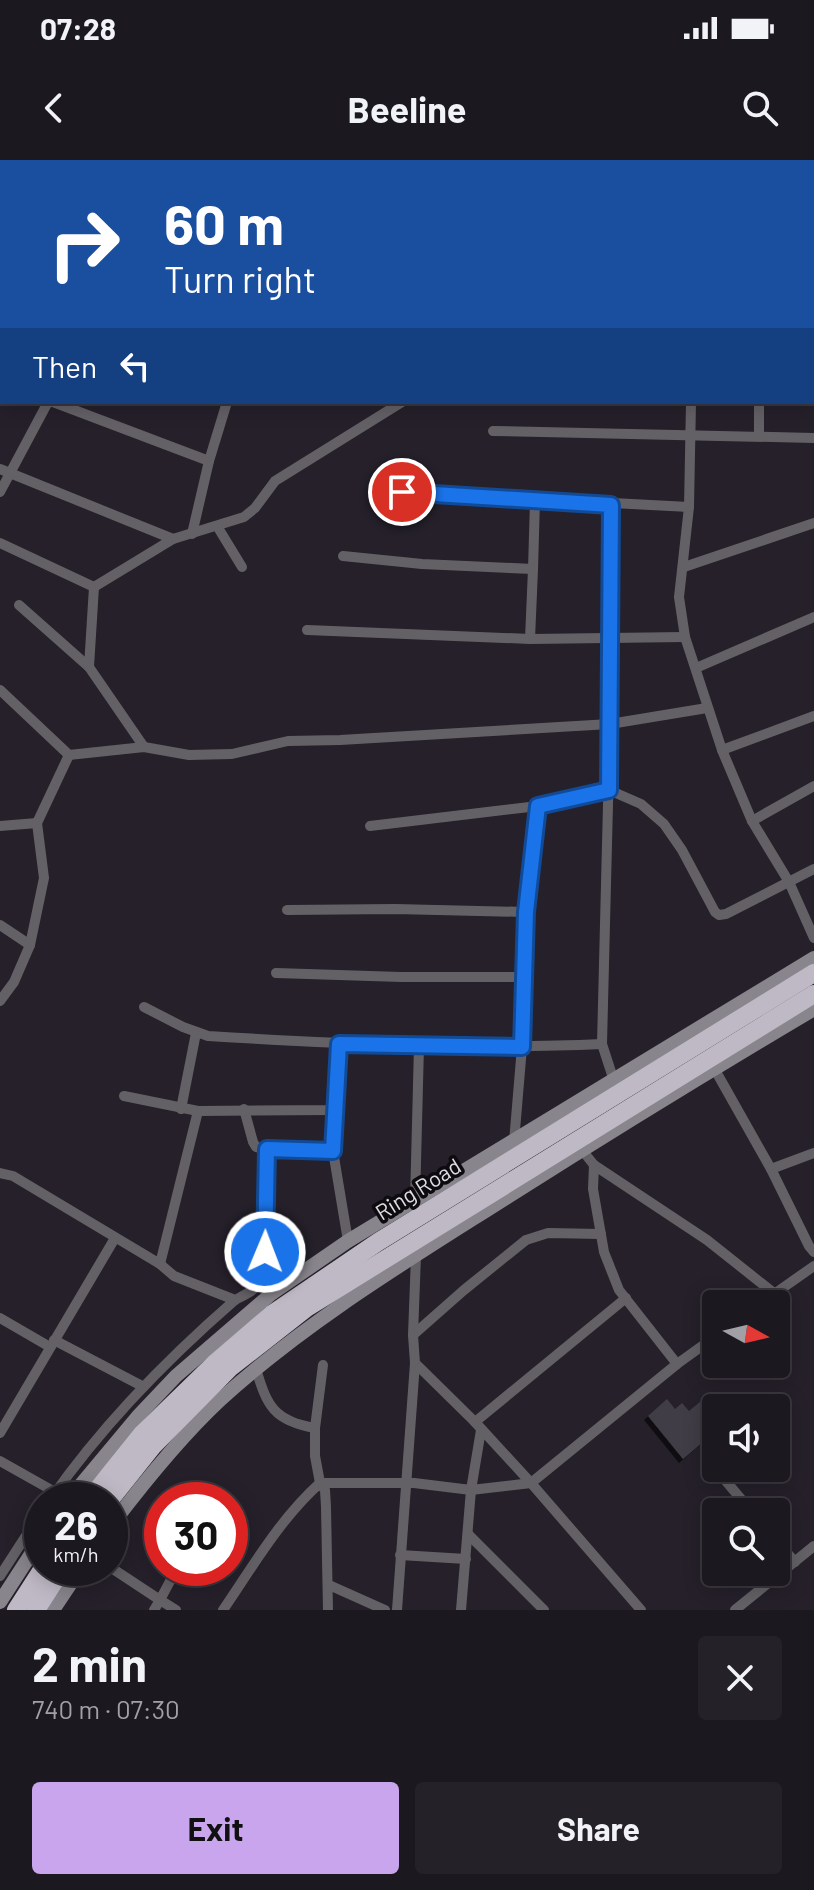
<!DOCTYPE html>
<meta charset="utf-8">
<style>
:root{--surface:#1c1820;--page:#252129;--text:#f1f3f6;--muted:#a0a0a5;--line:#3a373e;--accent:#c9a5ee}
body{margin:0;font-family:Barlow,sans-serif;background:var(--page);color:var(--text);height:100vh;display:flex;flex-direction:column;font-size:30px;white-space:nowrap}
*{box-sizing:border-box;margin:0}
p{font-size:26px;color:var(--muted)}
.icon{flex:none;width:44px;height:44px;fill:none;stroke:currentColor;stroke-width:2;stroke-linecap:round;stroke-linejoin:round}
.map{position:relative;height:1450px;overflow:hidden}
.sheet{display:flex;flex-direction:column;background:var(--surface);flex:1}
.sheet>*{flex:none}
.banner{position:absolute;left:0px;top:0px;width:814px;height:244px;box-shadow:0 4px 20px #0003,0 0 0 2px var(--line);background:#1a4fa0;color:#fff;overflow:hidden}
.needle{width:52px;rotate:98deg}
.controls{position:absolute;left:702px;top:1130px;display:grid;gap:16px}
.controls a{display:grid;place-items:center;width:88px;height:88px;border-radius:8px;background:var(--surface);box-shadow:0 4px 20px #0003,0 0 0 2px var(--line);font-size:40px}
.speed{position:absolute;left:24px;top:1322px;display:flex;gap:16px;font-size:40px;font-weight:700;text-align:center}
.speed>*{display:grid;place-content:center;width:104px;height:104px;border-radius:50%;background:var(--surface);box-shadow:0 4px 20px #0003,0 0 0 2px var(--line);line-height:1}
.speed small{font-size:20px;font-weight:400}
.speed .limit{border:12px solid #d22;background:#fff;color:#111}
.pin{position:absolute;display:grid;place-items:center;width:68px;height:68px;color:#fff;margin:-34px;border:4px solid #fff;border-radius:50%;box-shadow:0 2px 8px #0007}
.me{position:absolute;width:88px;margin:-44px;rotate:1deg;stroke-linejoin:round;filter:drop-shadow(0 0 6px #0008)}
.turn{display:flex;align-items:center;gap:28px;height:168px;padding:0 32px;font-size:36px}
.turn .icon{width:104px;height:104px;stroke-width:2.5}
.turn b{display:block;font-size:56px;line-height:68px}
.then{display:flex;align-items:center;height:76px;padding:0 32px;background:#0003;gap:16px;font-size:30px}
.round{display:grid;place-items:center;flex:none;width:84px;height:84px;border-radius:8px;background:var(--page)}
.head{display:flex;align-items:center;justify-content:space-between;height:136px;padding:0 32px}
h1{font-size:48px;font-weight:700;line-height:60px}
.cta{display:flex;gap:16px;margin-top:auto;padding:16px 32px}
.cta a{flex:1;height:92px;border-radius:8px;background:var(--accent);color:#111;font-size:32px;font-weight:700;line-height:92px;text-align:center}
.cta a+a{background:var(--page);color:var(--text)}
.status{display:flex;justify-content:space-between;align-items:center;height:56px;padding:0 40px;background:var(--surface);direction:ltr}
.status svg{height:22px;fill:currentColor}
header{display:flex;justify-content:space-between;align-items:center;height:104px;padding:0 32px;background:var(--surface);font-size:36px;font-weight:700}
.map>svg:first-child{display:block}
</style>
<div class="status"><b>07:28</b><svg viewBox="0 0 49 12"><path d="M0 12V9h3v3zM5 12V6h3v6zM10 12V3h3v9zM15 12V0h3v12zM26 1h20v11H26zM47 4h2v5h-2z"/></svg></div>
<header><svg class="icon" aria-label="back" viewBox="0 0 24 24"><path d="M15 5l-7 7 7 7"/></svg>Beeline<svg class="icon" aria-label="search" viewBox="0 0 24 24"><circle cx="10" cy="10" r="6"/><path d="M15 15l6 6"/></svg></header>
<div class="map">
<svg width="814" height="1450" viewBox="0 0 814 1450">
<defs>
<filter id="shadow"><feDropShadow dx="-4" dy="4" stdDeviation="0" flood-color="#0009"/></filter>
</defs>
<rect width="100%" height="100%" fill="#25202a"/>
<path fill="#413c46" filter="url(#shadow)" d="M706,1237l10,13v21l-33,28 -35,-43 19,-17 8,10 7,-6 7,8z"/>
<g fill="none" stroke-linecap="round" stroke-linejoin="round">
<g stroke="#646166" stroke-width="10">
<path d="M201,0l4,2"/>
<path d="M351,0l6,2"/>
<path d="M493,0l11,2"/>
<path d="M135,2l1,-2"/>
<path d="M292,2l1,-2"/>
<path d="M401,2v-2"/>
<path d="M812,10h2"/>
<path d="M0,47h2"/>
<path d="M0,76l2,-5"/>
<path d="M0,136l2,1"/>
<path d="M812,210h2"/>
<path d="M0,223l2,1"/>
<path d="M53,242l156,59"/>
<path d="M691,242l-2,105 -10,90 6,40 37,113 30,71 37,61 25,56"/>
<path d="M493,271l321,7"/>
<path d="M759,276v-34"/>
<path d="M0,309l173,70"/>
<path d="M0,332l48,-90"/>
<path d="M402,332l287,15"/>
<path d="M217,366l25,41"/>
<path d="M192,374l17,-73 18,-59"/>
<path d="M0,383l94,44 -5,80 55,80"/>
<path d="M343,396l79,8 111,5 2,-68"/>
<path d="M684,407l130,-44"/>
<path d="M94,427l79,-48 71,-22 11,-9 20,-27 127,-79"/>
<path d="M19,445l70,62"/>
<path d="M307,470l223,9 155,-2"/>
<path d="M530,479l3,-70"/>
<path d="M696,508l118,-51"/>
<path d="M0,530l69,65 75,-8 45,8 43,-1 56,-13 52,-1 270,-16 97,-16"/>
<path d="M722,590l92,-34"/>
<path d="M538,646l71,-16 32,14 23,20 18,26 33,62 4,3 7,-1 88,-45"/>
<path d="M752,661l62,-35"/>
<path d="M0,666l37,-3"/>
<path d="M370,666l168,-20 -12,106 -4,135 -8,95"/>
<path d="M287,750l108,-1 131,3"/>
<path d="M0,765l30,20"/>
<path d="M276,813l125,4h123"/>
<path d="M0,841l14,-19 16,-37 14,-67 -7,-55 32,-68"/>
<path d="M144,847l39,20 25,9c132,8 263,14 394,8l8,-320 1,-219"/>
<path d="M602,884l12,37"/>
<path d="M714,908l57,101 38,77 5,6"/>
<path d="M124,936l74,15"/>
<path d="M181,949l15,-76"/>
<path d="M335,950l-2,41 15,90"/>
<path d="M267,989l66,2"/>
<path d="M582,990l12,15 113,75 68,54"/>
<path d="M594,1005l-1,24 11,63 15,38 58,74"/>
<path d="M771,1009l43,-16"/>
<path d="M0,1013l13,3 147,88 14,12 61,24c15,-8 26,-12 30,-29l2,-122 -11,-2 -3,-5 -9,-33"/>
<path d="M415,1041l4,-155"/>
<path d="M416,1096l-3,79 2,28 60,59 56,61 110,127"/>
<path d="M160,1104l38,-153 137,-1 4,-66"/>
<path d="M760,1144l54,-38"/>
<path d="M0,1158l50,29"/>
<path d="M413,1175l51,-45 62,-50 22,-7 53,1"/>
<path d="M54,1180l88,46"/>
<path d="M256,1209c11,37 18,52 59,59v28l5,27h94l57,7 -10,120"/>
<path d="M475,1262l151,-124"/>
<path d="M315,1268l8,-63"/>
<path d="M481,1270l-10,60 60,-7 146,-119 39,-28"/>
<path d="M0,1273l115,-195"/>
<path d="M0,1301l55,31"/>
<path d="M714,1307l38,45"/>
<path d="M50,1340c53,-76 116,-140 185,-200"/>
<path d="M468,1374l76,76"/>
<path d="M776,1380l19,22"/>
<path d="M400,1395l66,4"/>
<path d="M110,1407l50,33 17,-32"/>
<path d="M0,1416l42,-65"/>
<path d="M329,1425l56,25"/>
<path d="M154,1450l6,-10 16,10"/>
<path d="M223,1450c30,-44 57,-91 97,-127l5,7 1,17 2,103"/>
<path d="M397,1450l18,-247"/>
<path d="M735,1450l79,-64"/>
</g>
<g stroke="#89858d" stroke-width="14">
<path d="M68,1340l71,-85 37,-39 95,-82 77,-53 466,-283"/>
<path d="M110,1367c34,-45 70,-90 111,-128 87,-79 189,-140 288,-203 101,-64 202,-126 305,-187"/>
<path d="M0,1442l42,-65"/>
<path d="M53,1450l28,-42"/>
</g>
<g stroke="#bfb9c6" stroke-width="18">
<path d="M89,1340l53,-66 74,-72 56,-48 106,-72 436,-269"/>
<path d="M110,1340l43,-54 77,-78 78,-61 506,-313"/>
<path d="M16,1450l27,-42"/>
<path d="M36,1450l27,-42"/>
</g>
</g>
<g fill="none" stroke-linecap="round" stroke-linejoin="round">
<g stroke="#114b97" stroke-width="20">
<path id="route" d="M265,1092l2,-103 66,2 6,-107 183,3 4,-135 12,-106 71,-16 2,-285 -209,-13"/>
</g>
<use href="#route" stroke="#1a73e8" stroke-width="14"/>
</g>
<g text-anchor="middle" stroke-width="7" stroke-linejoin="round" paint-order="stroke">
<g font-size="22" fill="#e0dce3" stroke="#0d0b0f">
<text transform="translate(418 1029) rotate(-32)" y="8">Ring Road</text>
</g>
</g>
</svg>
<div class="controls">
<a><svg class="needle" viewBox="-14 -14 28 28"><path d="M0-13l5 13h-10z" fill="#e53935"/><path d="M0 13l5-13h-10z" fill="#a0a0a5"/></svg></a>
<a><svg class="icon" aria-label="sound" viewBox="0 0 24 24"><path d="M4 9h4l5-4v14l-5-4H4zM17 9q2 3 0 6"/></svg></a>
<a><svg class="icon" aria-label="search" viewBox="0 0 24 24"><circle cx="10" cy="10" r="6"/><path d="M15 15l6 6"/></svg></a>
</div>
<div class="speed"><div>26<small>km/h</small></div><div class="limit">30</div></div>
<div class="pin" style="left:402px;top:332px;background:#d93025"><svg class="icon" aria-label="arrive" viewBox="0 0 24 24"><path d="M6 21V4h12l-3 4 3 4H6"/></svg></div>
<svg class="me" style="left:265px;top:1092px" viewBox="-20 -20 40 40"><circle r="17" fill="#1a73e8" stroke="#fff" stroke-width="3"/><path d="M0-11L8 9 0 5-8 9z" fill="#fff"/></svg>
<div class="banner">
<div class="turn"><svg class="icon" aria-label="right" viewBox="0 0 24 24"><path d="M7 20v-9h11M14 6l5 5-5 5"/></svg><div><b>60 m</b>Turn right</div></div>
<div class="then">Then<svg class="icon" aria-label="left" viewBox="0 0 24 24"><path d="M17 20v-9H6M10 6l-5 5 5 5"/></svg></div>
</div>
</div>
<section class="sheet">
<div class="head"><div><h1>2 min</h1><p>740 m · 07:30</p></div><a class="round"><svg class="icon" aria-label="close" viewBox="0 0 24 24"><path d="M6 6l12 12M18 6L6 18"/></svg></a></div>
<div class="cta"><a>Exit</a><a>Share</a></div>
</section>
